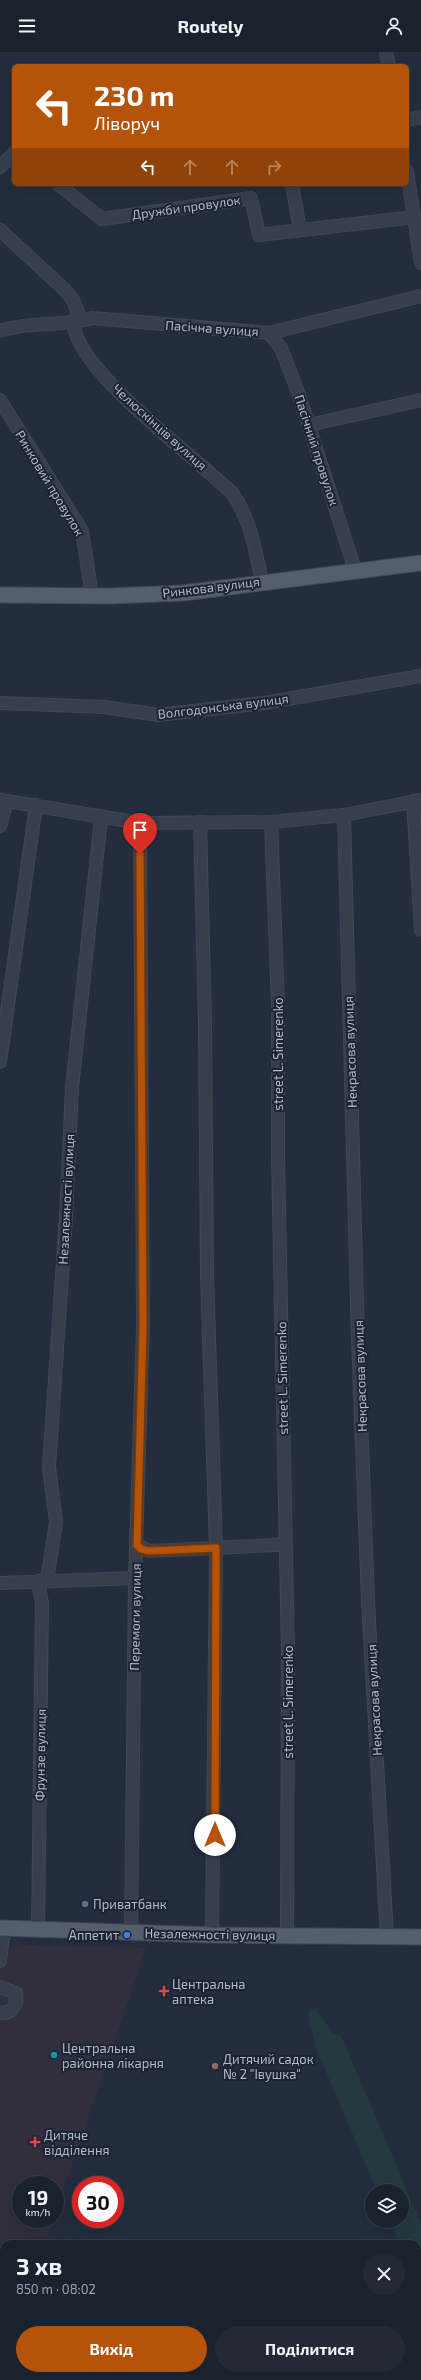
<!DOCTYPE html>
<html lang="uk">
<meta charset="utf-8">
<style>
:root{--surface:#1a222e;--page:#232a36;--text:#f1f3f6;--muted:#9fa4aa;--line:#383f4a;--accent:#b45309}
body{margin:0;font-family:"Exo 2",sans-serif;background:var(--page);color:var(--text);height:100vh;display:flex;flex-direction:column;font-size:15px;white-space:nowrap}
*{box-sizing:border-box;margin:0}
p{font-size:13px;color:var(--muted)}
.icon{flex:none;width:22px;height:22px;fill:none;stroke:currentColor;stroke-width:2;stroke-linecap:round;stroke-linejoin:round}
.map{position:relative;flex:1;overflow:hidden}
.details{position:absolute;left:0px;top:2188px;width:421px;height:140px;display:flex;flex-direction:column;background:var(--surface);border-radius:12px 12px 0 0;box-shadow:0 4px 16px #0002,0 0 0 1px var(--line)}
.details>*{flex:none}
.top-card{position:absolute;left:12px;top:12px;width:397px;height:122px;border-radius:6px;box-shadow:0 4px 16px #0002,0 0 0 1px var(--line);background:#b45309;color:#fff;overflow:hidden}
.fabs{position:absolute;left:365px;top:2132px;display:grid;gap:8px}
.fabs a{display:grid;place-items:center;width:44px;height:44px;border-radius:50%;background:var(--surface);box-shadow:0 4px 16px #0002,0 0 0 1px var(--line);font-size:20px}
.speed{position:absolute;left:12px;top:2124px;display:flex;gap:8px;font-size:20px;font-weight:700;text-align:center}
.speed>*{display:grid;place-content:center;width:52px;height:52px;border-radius:50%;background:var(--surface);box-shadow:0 4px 16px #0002,0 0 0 1px var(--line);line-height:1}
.speed small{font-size:10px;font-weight:400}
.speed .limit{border:6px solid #d22;background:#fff;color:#111}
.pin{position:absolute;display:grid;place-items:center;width:34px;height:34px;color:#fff;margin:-41px -17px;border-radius:50% 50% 50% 0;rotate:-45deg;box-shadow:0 0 4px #0007}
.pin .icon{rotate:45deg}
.me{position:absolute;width:44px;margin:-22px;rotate:0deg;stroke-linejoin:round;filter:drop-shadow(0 0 3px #0008)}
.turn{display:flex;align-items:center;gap:14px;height:84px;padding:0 16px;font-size:18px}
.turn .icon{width:52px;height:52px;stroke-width:2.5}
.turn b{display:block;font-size:28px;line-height:34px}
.lanes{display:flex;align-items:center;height:38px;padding:0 16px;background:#0003;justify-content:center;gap:20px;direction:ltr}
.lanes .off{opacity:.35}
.round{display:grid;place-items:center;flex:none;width:42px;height:42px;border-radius:21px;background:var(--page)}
.head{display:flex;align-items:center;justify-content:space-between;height:68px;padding:0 16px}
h1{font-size:24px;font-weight:700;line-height:30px}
.primary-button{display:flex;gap:8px;margin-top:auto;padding:8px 16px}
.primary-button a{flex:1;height:46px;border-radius:24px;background:var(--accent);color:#fff;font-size:16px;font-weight:700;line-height:46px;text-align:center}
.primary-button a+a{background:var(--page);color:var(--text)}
header{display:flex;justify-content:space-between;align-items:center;height:52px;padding:0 16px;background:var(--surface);font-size:18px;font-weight:700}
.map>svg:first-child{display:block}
</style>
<header><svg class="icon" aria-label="menu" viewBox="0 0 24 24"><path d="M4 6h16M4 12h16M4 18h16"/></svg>Routely<svg class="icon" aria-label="person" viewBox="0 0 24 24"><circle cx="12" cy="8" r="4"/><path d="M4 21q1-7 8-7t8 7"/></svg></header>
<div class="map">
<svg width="421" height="2328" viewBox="0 0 421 2328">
<rect width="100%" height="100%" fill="#232d3d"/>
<path fill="#312f3e" d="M0,1892l146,4 -91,267v-30h-34v34h33l-9,25h-41v82l-4,-1z"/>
<path fill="#253a3e" d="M309,1957h6l18,24 8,3 80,187v71l-4,-9v-41h-17l-10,-23h12v-30h-25l-62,-145c-1,-14 -8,-24 -6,-37z"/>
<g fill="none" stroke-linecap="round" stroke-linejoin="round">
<g stroke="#404856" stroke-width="14">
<g id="minor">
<path d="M386,0l3,14"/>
<path d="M407,68l14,-3"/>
<path d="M0,115l14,-14"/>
<path d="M407,119l14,92"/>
<path d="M58,132l44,35 149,-21 8,37 156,-18"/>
<path d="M292,132l8,46"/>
<path d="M0,178l65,60 8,10 5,12c-1,3 -3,8 -4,11 -2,44 127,139 159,171 18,27 22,56 29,87"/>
<path d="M0,279c29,-10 62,-4 92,-13l177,15 152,-37"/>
<path d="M269,281l12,15 17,44 58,181"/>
<path d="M0,348l82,131 10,64"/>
<path d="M309,373l112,-25"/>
<path d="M0,651l104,4 54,8 106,-12 157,-27"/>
<path d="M0,748l140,23 131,-1 73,-7 77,-15"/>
<path d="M413,749l8,129"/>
<path d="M344,763l14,525 10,261 19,336"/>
<path d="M200,770l5,201 2,253 9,272 -4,387"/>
<path d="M271,770l7,183v153l10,496 -1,281"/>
<path d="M0,774l7,-25"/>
<path d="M0,1010l36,-257"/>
<path d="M137,1493l12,6 127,-6 9,-2"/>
<path d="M47,1529l9,-59 -7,-55 17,-250 6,-129 29,-270"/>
<path d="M0,1531l135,-5"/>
<path d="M38,1878l4,-327 -4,-22"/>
<path d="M131,1880l4,-354 8,-252 -3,-503"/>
<path d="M0,1909l4,-33"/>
<path d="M0,1935l16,6c2,11 -4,21 -16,20"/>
</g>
</g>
<g stroke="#404856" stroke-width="17">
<g id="major">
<path d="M0,543l110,1 73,-3 238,-30"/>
<path d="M0,1876l212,7 209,2"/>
</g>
</g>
<use href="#minor" stroke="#373f4d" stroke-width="12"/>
<use href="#major" stroke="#555e6d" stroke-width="15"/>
</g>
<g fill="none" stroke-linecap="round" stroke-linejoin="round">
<g stroke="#753606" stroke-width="10">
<path id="route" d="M140,802l3,472 -6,219 4,4 8,2 67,-3 -1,287"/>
</g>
<use href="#route" stroke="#b45309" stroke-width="7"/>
</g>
<circle fill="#5c6f8a" stroke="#1c2432" stroke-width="1.5" cx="85" cy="1852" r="4"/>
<circle fill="#3f7fe0" stroke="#1c2432" stroke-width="1.5" cx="127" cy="1883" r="4"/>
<g fill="#e0444e" stroke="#1c2432" stroke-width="1.5">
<path d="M162 1933h4v4h4v4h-4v4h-4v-4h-4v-4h4z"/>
<path d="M33 2084h4v4h4v4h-4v4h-4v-4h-4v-4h4z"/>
</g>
<circle fill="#0f9aa8" stroke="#1c2432" stroke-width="1.5" cx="54" cy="2003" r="4"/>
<circle fill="#8d6e63" stroke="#1c2432" stroke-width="1.5" cx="215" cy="2014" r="4"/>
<g text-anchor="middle" stroke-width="4" stroke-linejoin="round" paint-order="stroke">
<g font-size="13" fill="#b3bac8" stroke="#1c2432">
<text transform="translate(186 155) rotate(-8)" y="5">Дружби провулок</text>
<text transform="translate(212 276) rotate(4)" y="5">Пасічна вулиця</text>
<text transform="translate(160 375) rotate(42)" y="5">Челюскінців вулиця</text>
<text transform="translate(317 398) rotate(72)" y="5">Пасічний провулок</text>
<text transform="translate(50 431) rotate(59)" y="5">Ринковий провулок</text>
<text transform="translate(211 535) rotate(-7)" y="5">Ринкова вулиця</text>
<text transform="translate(223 654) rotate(-7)" y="5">Волгодонська вулиця</text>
<text transform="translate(350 1000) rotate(-92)" y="5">Некрасова вулиця</text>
<text transform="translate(278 1002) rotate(-90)" y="5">street L. Simerenko</text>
<text transform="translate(66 1147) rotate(-87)" y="5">Незалежності вулиця</text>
<text transform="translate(360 1324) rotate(-92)" y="5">Некрасова вулиця</text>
<text transform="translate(282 1326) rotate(-91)" y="5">street L. Simerenko</text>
<text transform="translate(135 1565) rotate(-89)" y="5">Перемоги вулиця</text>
<text transform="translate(374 1648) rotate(-93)" y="5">Некрасова вулиця</text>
<text transform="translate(288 1650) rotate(-90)" y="5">street L. Simerenko</text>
<text transform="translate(40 1703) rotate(-89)" y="5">Фрунзе вулиця</text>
<text transform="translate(210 1882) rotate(1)" y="5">Незалежності вулиця</text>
</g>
<g font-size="13" fill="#b3bac8" stroke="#1c2432" text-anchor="start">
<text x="93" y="1857">Приватбанк</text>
<text x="119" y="1888" text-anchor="end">Аппетит</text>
<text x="172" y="1937">Центральна<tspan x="172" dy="15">аптека</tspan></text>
<text x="62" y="2001">Центральна<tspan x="62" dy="15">районна лікарня</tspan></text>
<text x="223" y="2012">Дитячий садок<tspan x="223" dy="15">№ 2 "Івушка"</tspan></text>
<text x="44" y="2088">Дитяче<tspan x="44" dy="15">відділення</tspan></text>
</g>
</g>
</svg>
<div class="fabs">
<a><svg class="icon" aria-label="layers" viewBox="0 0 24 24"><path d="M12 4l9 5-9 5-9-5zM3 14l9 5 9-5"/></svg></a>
</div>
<div class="speed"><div>19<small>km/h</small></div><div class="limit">30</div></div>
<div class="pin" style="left:140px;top:802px;background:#d93025"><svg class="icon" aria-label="arrive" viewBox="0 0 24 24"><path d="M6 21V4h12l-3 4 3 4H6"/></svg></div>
<svg class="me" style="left:215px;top:1783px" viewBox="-20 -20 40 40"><circle r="19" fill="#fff"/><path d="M0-13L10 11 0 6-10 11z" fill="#b45309"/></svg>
<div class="top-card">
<div class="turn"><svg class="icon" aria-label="left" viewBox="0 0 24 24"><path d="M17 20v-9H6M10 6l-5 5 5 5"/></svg><div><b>230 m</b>Ліворуч</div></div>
<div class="lanes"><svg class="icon" aria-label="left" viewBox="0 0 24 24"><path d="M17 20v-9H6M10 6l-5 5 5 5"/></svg><svg class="icon off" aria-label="ahead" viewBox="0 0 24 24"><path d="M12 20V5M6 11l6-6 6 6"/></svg><svg class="icon off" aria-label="ahead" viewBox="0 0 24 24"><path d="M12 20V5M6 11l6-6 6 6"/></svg><svg class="icon off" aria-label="right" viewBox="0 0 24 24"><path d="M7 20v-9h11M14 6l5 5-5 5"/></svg></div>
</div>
<section class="details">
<div class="head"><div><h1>3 хв</h1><p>850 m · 08:02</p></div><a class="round"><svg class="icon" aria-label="close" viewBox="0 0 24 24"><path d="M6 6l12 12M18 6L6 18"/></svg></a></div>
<div class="primary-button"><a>Вихід</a><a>Поділитися</a></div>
</section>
</div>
